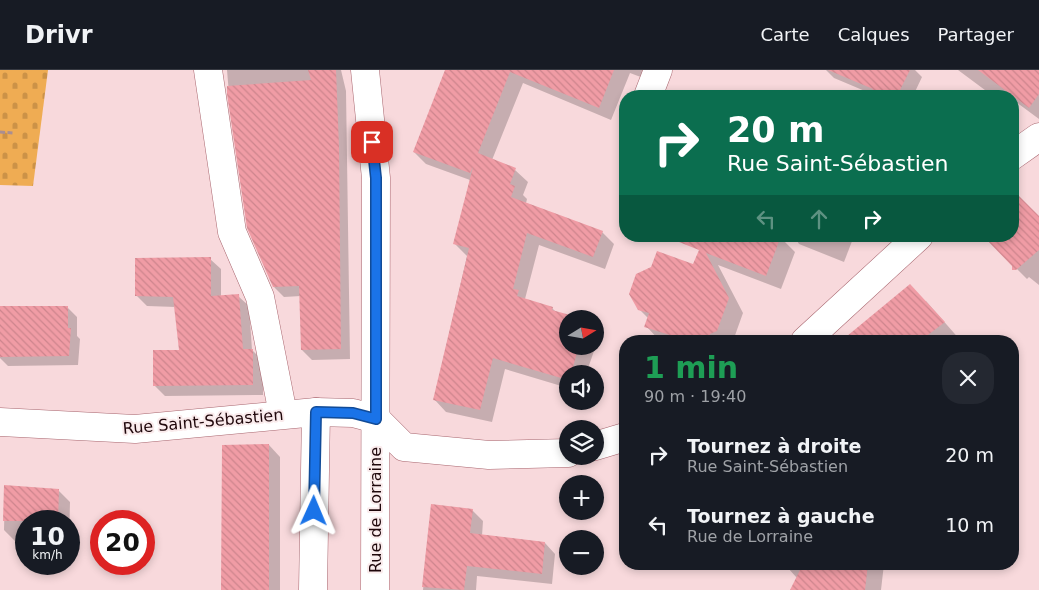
<!DOCTYPE html>
<html lang="fr">
<meta charset="utf-8">
<style>
:root{--surface:#171b24;--page:#242831;--text:#f1f3f6;--muted:#9ea1a6;--line:#363941}
body{margin:0;font-family:"DejaVu Sans",sans-serif;background:var(--page);color:var(--text);height:100vh;display:flex;flex-direction:column;font-size:19px;white-space:nowrap}
*{box-sizing:border-box;margin:0}
p{font-size:16px;color:var(--muted)}
.icon{flex:none;width:28px;height:28px;fill:none;stroke:currentColor;stroke-width:2;stroke-linecap:round;stroke-linejoin:round}
.map{position:relative;flex:1;overflow:hidden}
.panel{position:absolute;left:619px;top:265px;width:400px;height:235px;display:flex;flex-direction:column;background:var(--surface);border-radius:20px;box-shadow:0 2px 8px #0003}
.panel>*{flex:none}
.hud{position:absolute;left:619px;top:20px;width:400px;height:152px;border-radius:20px;box-shadow:0 2px 8px #0003;background:#0b6e4f;color:#fff;overflow:hidden}
.needle{width:32px;rotate:79deg}
.controls{position:absolute;left:559px;top:240px;display:grid;gap:10px}
.controls a{display:grid;place-items:center;width:45px;height:45px;border-radius:50%;background:var(--surface);box-shadow:0 2px 8px #0003;font-size:25px}
.speed{position:absolute;left:15px;top:440px;display:flex;gap:10px;font-size:25px;font-weight:700;text-align:center}
.speed>*{display:grid;place-content:center;width:65px;height:65px;border-radius:50%;background:var(--surface);box-shadow:0 2px 8px #0003;line-height:1}
.speed small{font-size:12px;font-weight:400}
.speed .limit{border:8px solid #d22;background:#fff;color:#111}
.pin{position:absolute;display:grid;place-items:center;width:42px;height:42px;color:#fff;margin:-21px;border-radius:10px;box-shadow:0 2px 8px #0006}
.me{position:absolute;width:55px;margin:-28px;rotate:1deg;stroke-linejoin:round;filter:drop-shadow(0 0 4px #0008)}
.turn{display:flex;align-items:center;gap:18px;height:105px;padding:0 25px;font-size:22px}
.turn .icon{width:65px;height:65px;stroke-width:2.5}
.turn b{display:block;font-size:35px;line-height:42px}
.lanes{display:flex;align-items:center;height:48px;padding:0 25px;background:#0003;justify-content:center;gap:25px;direction:ltr}
.lanes .off{opacity:.35}
.round{display:grid;place-items:center;flex:none;width:52px;height:52px;border-radius:20px;background:var(--page)}
.summary{display:flex;align-items:center;justify-content:space-between;height:85px;padding:0 25px}
h1{font-size:30px;font-weight:800;line-height:38px;color:#1e9e55}
ul{padding:0;list-style:none}
li{display:flex;align-items:center;gap:15px;height:70px;padding:0 25px}
li div{flex:1}
li b{display:block;font-size:19px}
li em{font-style:normal}
header{display:flex;align-items:center;gap:30px;box-sizing:border-box;height:70px;padding:0 25px;background:var(--surface);border-bottom:1px solid var(--line)}
header strong{font-size:24px}
nav{display:flex;gap:28px;margin-inline-start:auto;font-size:18px}
.map>svg:first-child{display:block}
</style>
<header>
<strong>Drivr</strong>
<nav><a>Carte</a><a>Calques</a><a>Partager</a></nav>
</header>
<div class="map">
<svg width="1039" height="520" viewBox="0 0 1039 520">
<defs>
<pattern id="cemetery-stones" width="16" height="16" patternUnits="userSpaceOnUse" patternTransform="scale(1.25)"><rect width="16" height="16" fill="#efac53"/><path d="M2 7V4a2 2 0 0 1 4 0v3zM10 15v-3a2 2 0 0 1 4 0v3z" fill="#cc9247"/></pattern>
<pattern id="building-back-hatch" width="6" height="6" patternUnits="userSpaceOnUse" patternTransform="scale(1.25)"><rect width="6" height="6" fill="#f09ca5"/><path d="M-1 5l2 2M0 0l6 6M5-1l2 2" fill="none" stroke="#cd858d"/></pattern>
</defs>
<rect width="100%" height="100%" fill="#f8d9dc"/>
<path fill="url(#cemetery-stones)" d="M0,0h48l-15,116 -33,-1z"/>
<g fill="#0003">
<path d="M227,0h114l5,21 4,268 -38,1 -10,-10 -1,-54 -17,1 -10,-10 -45,-193z"/>
<path d="M446,0h204l-4,9 -16,-6 -19,47 -88,-37 -31,77 23,10 13,12 -5,13 4,4 -1,4 76,29 12,12 -9,25 -66,-24 -14,54 27,9 5,5 19,5 -8,1v27h21l5,5 -8,23h-18v14l-63,-19 -13,53 -46,-10 -12,-13 33,-143 -12,-12 15,-64 -44,-16 -12,-12z"/>
<path d="M826,0h89l7,7 -9,19h-42l1,-2 -38,-16z"/>
<path d="M958,0h81v49l-27,-20v-3l-7,-2 -2,2h-10z"/>
<path d="M1039,147v68l-10,-8 -2,2 -43,-43h28z"/>
<path d="M705,166l75,1 15,15 -14,37 -63,-24 25,48 -10,28h-73l-14,-15 2,-8 -9,-9 55,-43z"/>
<path d="M794,166h60l-10,26 -45,-18z"/>
<path d="M210,189l11,10v27h17l11,10 3,44 11,11v34l-98,1 -11,-11 26,-34 -4,-44 -29,-1 -11,-11z"/>
<path d="M926,231l35,40h-115l6,-8z"/>
<path d="M67,237l10,10v19l3,3 -2,26 -70,1 -8,-8v-50z"/>
<path d="M269,375l11,12v133h-58z"/>
<path d="M5,416l53,4 12,12 -1,41v-22h-43v21h-10l-12,-12z"/>
<path d="M432,436l40,4 11,11 -1,15 63,7 10,11 -3,30 -75,-8 -1,14h-53z"/>
<path d="M787,494h97l-3,26h-90l6,-12 -10,-11z"/>
</g>
<g fill="url(#building-back-hatch)">
<path d="M308,0h28l3,77 2,202 -40,1 -2,-64 -26,1 -26,-59 -20,-134v-8l84,-6z"/>
<path d="M445,0h169l-15,38 -89,-36 -32,81 38,15 -6,16 5,2 -4,11 92,34 -10,26 -66,-24 -14,56 6,1 -2,6 36,11 -1,3 25,7 -9,2v27h11l-8,28h-3v6l-75,-22 -13,52 -47,-10 36,-152 -16,-4 20,-77 -3,6 -57,-21z"/>
<path d="M828,0h82l-13,26h-27l3,-7z"/>
<path d="M978,0h61v24l-10,14z"/>
<path d="M1012,119l27,27v34l-23,20h-4v-4l-29,-30h29z"/>
<path d="M669,166h112l-15,40 -60,-23 23,45 -12,33 -7,3 -2,7h-19l-45,-14 5,-14 -11,-3 -9,-16 7,-20 15,-7 6,-16 36,13 6,-14 -30,-12z"/>
<path d="M211,187v39l28,-2 4,55h10v36l-100,1v-36h26l-6,-53 -38,-1v-38z"/>
<path d="M910,214l35,38 -25,19h-79z"/>
<path d="M0,236h68v22h3l-2,28 -69,1z"/>
<path d="M269,374v146h-48l1,-145z"/>
<path d="M4,415l55,4 -1,32h-55z"/>
<path d="M431,434l42,5 -3,24 75,9 -3,32 -75,-8 -3,24 -42,-3z"/>
<path d="M803,494h65l-3,26h-75z"/>
</g>
<g fill="none" stroke-linecap="round" stroke-linejoin="round">
<g stroke="#a8656e" stroke-width="29">
<g id="minor">
<path d="M208,0l24,162 28,65 23,117"/>
<path d="M365,0l11,108 -1,412"/>
<path d="M648,26l10,-26"/>
<path d="M1012,86l27,-19"/>
<path d="M805,271l114,-105"/>
<path d="M376,349l28,28 85,8 79,-2"/>
<path d="M0,352l135,7 181,-17 37,1 23,6"/>
<path d="M595,376l30,-9"/>
<path d="M313,520l3,-178"/>
</g>
</g>
<path stroke="#aa8e91" stroke-width="3" stroke-dasharray="5 2.5" stroke-linecap="butt" d="M0,62l13,1"/>
<use href="#minor" stroke="#fff" stroke-width="28"/>
</g>
<g fill="none" stroke-linecap="round" stroke-linejoin="round">
<g stroke="#114b97" stroke-width="12">
<path id="route" d="M314,441l2,-99 37,1 23,6v-241l-4,-36"/>
</g>
<use href="#route" stroke="#1a73e8" stroke-width="9"/>
</g>
<g text-anchor="middle" stroke-width="4" stroke-linejoin="round" paint-order="stroke">
<g font-size="16" fill="#1f070b" stroke="#faebec">
<text transform="translate(203 351) rotate(-5)" y="6">Rue Saint-Sébastien</text>
<text transform="translate(375 440) rotate(-90)" y="6">Rue de Lorraine</text>
</g>
</g>
</svg>
<div class="controls">
<a><svg class="needle" viewBox="-14 -14 28 28"><path d="M0-13l5 13h-10z" fill="#e53935"/><path d="M0 13l5-13h-10z" fill="#9ea1a6"/></svg></a>
<a><svg class="icon" aria-label="sound" viewBox="0 0 24 24"><path d="M4 9h4l5-4v14l-5-4H4zM17 9q2 3 0 6"/></svg></a>
<a><svg class="icon" aria-label="layers" viewBox="0 0 24 24"><path d="M12 4l9 5-9 5-9-5zM3 14l9 5 9-5"/></svg></a>
<a>+</a>
<a>−</a>
</div>
<div class="speed"><div>10<small>km/h</small></div><div class="limit">20</div></div>
<div class="pin" style="left:372px;top:72px;background:#d93025"><svg class="icon" aria-label="arrive" viewBox="0 0 24 24"><path d="M6 21V4h12l-3 4 3 4H6"/></svg></div>
<svg class="me" style="left:314px;top:441px" viewBox="-20 -20 40 40"><path d="M0-17L14 15 0 8-14 15z" fill="#1a73e8" stroke="#fff" stroke-width="4"/></svg>
<div class="hud">
<div class="turn"><svg class="icon" aria-label="right" viewBox="0 0 24 24"><path d="M7 20v-9h11M14 6l5 5-5 5"/></svg><div><b>20 m</b>Rue Saint-Sébastien</div></div>
<div class="lanes"><svg class="icon off" aria-label="left" viewBox="0 0 24 24"><path d="M17 20v-9H6M10 6l-5 5 5 5"/></svg><svg class="icon off" aria-label="ahead" viewBox="0 0 24 24"><path d="M12 20V5M6 11l6-6 6 6"/></svg><svg class="icon" aria-label="right" viewBox="0 0 24 24"><path d="M7 20v-9h11M14 6l5 5-5 5"/></svg></div>
</div>
<section class="panel">
<div class="summary"><div><h1>1 min</h1><p>90 m · 19:40</p></div><a class="round"><svg class="icon" aria-label="close" viewBox="0 0 24 24"><path d="M6 6l12 12M18 6L6 18"/></svg></a></div>
<ul>
<li><svg class="icon" aria-label="right" viewBox="0 0 24 24"><path d="M7 20v-9h11M14 6l5 5-5 5"/></svg><div><b>Tournez à droite</b><p>Rue Saint-Sébastien</p></div><em>20 m</em></li>
<li><svg class="icon" aria-label="left" viewBox="0 0 24 24"><path d="M17 20v-9H6M10 6l-5 5 5 5"/></svg><div><b>Tournez à gauche</b><p>Rue de Lorraine</p></div><em>10 m</em></li>
</ul>
</section>
</div>
